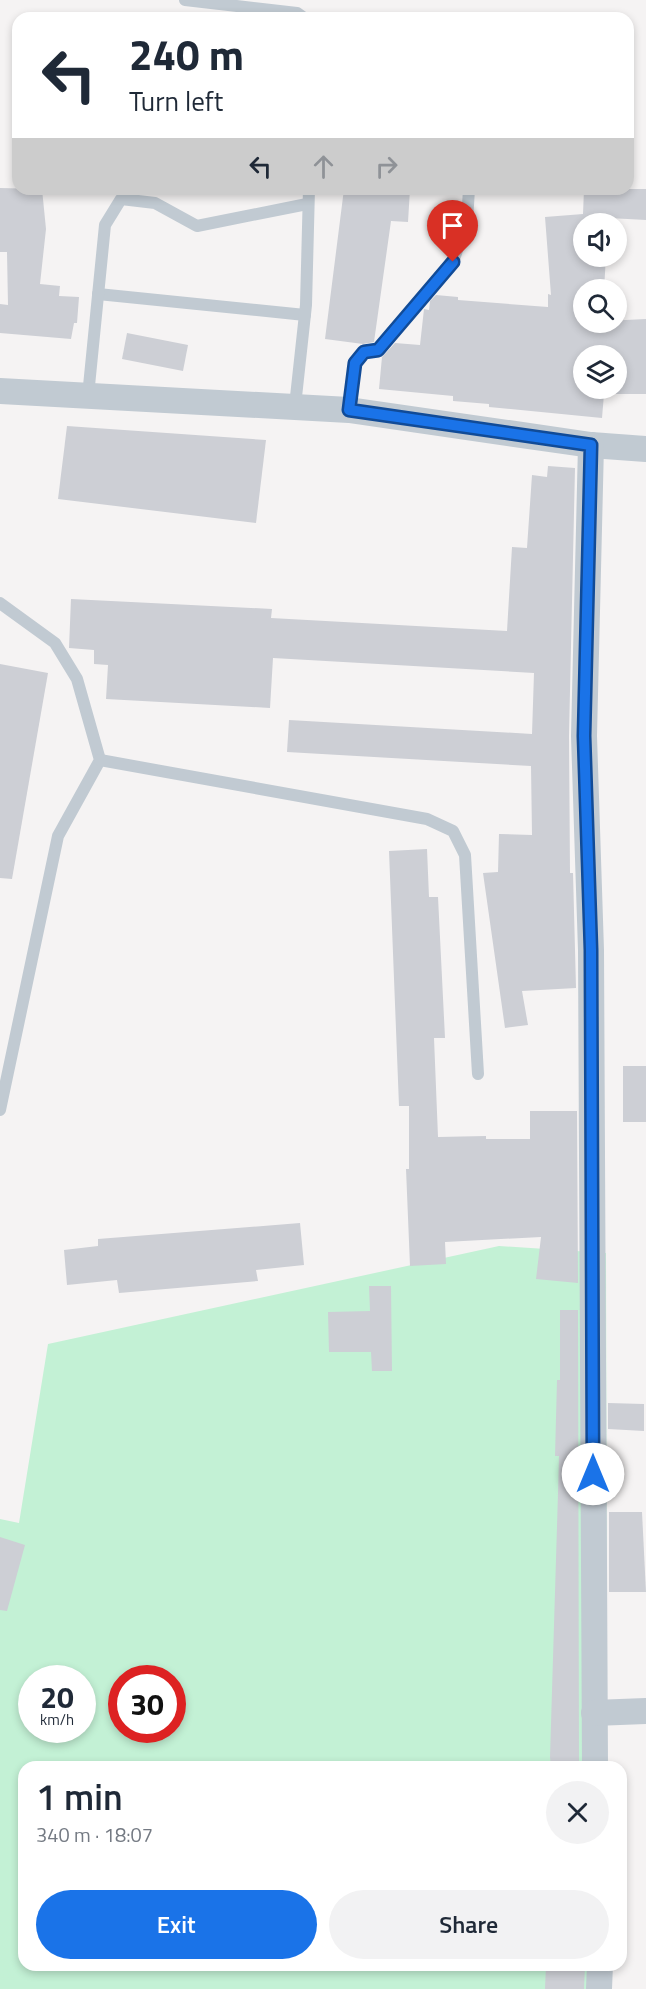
<!DOCTYPE html>
<meta charset="utf-8">
<style>
:root{--surface:#fff;--page:#f2f2f3;--text:#1f2937;--muted:#747a83;--accent:#1a73e8}
body{margin:0;font-family:"Titillium Web",sans-serif;background:var(--page);color:var(--text);height:100vh;display:flex;flex-direction:column;font-size:22px;white-space:nowrap}
*{box-sizing:border-box;margin:0}
p{font-size:20px;color:var(--muted)}
.icon{flex:none;width:33px;height:33px;fill:none;stroke:currentColor;stroke-width:2;stroke-linecap:round;stroke-linejoin:round}
.map{position:relative;flex:1;overflow:hidden}
.details{position:absolute;left:18px;top:1761px;width:609px;height:210px;display:flex;flex-direction:column;background:var(--surface);border-radius:18px;box-shadow:0 3px 9px #0003}
.details>*{flex:none}
.banner{position:absolute;left:12px;top:12px;width:622px;height:183px;border-radius:18px;box-shadow:0 3px 9px #0003;background:#fff;color:var(--text);overflow:hidden}
.controls{position:absolute;left:573px;top:213px;display:grid;gap:12px}
.controls a{display:grid;place-items:center;width:54px;height:54px;border-radius:50%;background:var(--surface);box-shadow:0 3px 9px #0003;font-size:30px}
.speed{position:absolute;left:18px;top:1665px;display:flex;gap:12px;font-size:30px;font-weight:700;text-align:center}
.speed>*{display:grid;place-content:center;width:78px;height:78px;border-radius:50%;background:var(--surface);box-shadow:0 3px 9px #0003;line-height:1}
.speed small{font-size:15px;font-weight:400}
.speed .limit{border:9px solid #d22;background:#fff;color:#111}
.pin{position:absolute;display:grid;place-items:center;width:51px;height:51px;color:#fff;margin:-62px -26px;border-radius:50% 50% 50% 0;rotate:-45deg;box-shadow:0 0 6px #0007}
.pin .icon{rotate:45deg}
.me{position:absolute;width:66px;margin:-33px;rotate:0deg;stroke-linejoin:round;filter:drop-shadow(0 0 4px #0008)}
.turn{display:flex;align-items:center;gap:21px;height:126px;padding:0 18px;font-size:27px}
.turn .icon{width:78px;height:78px;stroke-width:2.5}
.turn b{display:block;font-size:42px;line-height:51px}
.lanes{display:flex;align-items:center;height:57px;padding:0 18px;background:#0003;justify-content:center;gap:30px;direction:ltr}
.lanes .off{opacity:.35}
.round{display:grid;place-items:center;flex:none;width:63px;height:63px;border-radius:32px;background:var(--page)}
.headline{display:flex;align-items:center;justify-content:space-between;height:102px;padding:0 18px}
h1{font-size:36px;font-weight:600;line-height:45px}
.button{display:flex;gap:12px;margin-top:auto;padding:12px 18px}
.button a{flex:1;height:69px;border-radius:36px;background:var(--accent);color:#fff;font-size:24px;font-weight:600;line-height:69px;text-align:center}
.button a+a{background:var(--page);color:var(--text)}
.map>svg:first-child{display:block}
</style>
<div class="map">
<svg width="646" height="1989" viewBox="0 0 646 1989">
<rect width="100%" height="100%" fill="#f5f3f3"/>
<path fill="#c3f1d5" fill-rule="evenodd" d="M499,1246l107,7 1,441 -5,73h-578v198h565l-2,24h-587v-470l19,4 29,-179zM32,1678h50v52h-50zM122,1678h50v52h-50z"/>
<g fill="#cdcfd5" fill-rule="evenodd">
<path d="M0,188l42,1 4,40 -6,55 20,2 -1,10 20,1 -2,26h-3l-3,16 -71,-6v-29l8,1 -1,-53h-7z"/>
<path d="M344,189h66l-2,33 -17,-1 -17,121 -11,2 -38,-5z"/>
<path d="M584,189h62v31l-37,-2 -1,6h-24v32h22l-2,34h-20v32l62,-3v75h-42l-2,24 -113,-11v-3l-36,-3v-5l-74,-7 3,-32 13,-14 25,2 4,-36 5,1 1,-9 6,-6 22,2v3l90,7v-13l3,1 -6,-78 38,-3zM584,356h32v32h-32z"/>
<path d="M127,333l61,12 -5,26 -61,-12z"/>
<path d="M67,426l199,14 -10,83 -198,-24z"/>
<path d="M548,466l27,2 -6,268 1,137h3l3,115 -54,3 6,34 -23,3 -22,-155 15,-1 1,-38 33,1 -1,-69 -244,-14 2,-32 243,14 2,-61 -261,-15 -3,50 -164,-9 2,-34 -14,-1v-14l-25,-2 2,-49 201,10 -1,9 236,13 5,-84 15,1 5,-73 15,2z"/>
<path d="M0,664l48,9 -36,206 -12,-1z"/>
<path d="M427,849l2,48h9l7,141h-11l4,99 48,-1v3h44v-28h47l1,172 -42,-4 5,-42 -96,5 1,22 -36,2 -4,-97h3v-63h-10l-10,-255z"/>
<rect x="623" y="1066" width="23" height="56"/>
<path d="M300,1223l4,42 -48,5 2,11 -139,12 -2,-13 -50,5 -3,-35 34,-4v-7z"/>
<path d="M369,1286h22l1,85h-20l-1,-19h-42l-1,-40 42,-1z"/>
<path d="M560,1310h18l1,457h-28l-1,-10 8,-264 1,-37h-4l2,-76h3z"/>
<path d="M608,1403l36,1v27l-36,-2z"/>
<path d="M609,1512h33l4,80h-37z"/>
<path d="M0,1537l25,8 -18,66 -7,-1z"/>
<path d="M546,1965h39l-1,24h-39z"/>
</g>
<g fill="none" stroke-linecap="round" stroke-linejoin="round">
<g stroke="#c1cad2" stroke-width="12">
<path d="M185,0l112,13 7,5"/>
<path d="M98,294l207,21"/>
<path d="M88,396l17,-171 16,-26 34,4 42,23 110,-22"/>
<path d="M295,406l11,-101 3,-116"/>
<path d="M349,410l6,-47 9,-11 14,-2 75,-88 14,-41 2,-32"/>
<path d="M0,603l55,40 22,36 23,81 -42,76 -58,274"/>
<path d="M100,760l327,59 26,12 12,24 13,219"/>
</g>
<g stroke="#c1cad2" stroke-width="26">
<path d="M0,391l349,19 242,35 55,4"/>
<path d="M591,445l-7,291 7,214 4,817"/>
<path d="M594,1713l52,-2"/>
<path d="M599,1989l1,-24"/>
</g>
</g>
<g fill="none" stroke-linecap="round" stroke-linejoin="round">
<g stroke="#114b97" stroke-width="15">
<path id="route" d="M453,262l-75,88 -14,2 -9,11 -6,47 242,35 -7,291 7,214 2,524"/>
</g>
<use href="#route" stroke="#1a73e8" stroke-width="10"/>
</g>
</svg>
<div class="controls">
<a><svg class="icon" aria-label="sound" viewBox="0 0 24 24"><path d="M4 9h4l5-4v14l-5-4H4zM17 9q2 3 0 6"/></svg></a>
<a><svg class="icon" aria-label="search" viewBox="0 0 24 24"><circle cx="10" cy="10" r="6"/><path d="M15 15l6 6"/></svg></a>
<a><svg class="icon" aria-label="layers" viewBox="0 0 24 24"><path d="M12 4l9 5-9 5-9-5zM3 14l9 5 9-5"/></svg></a>
</div>
<div class="speed"><div>20<small>km/h</small></div><div class="limit">30</div></div>
<div class="pin" style="left:453px;top:262px;background:#d93025"><svg class="icon" aria-label="arrive" viewBox="0 0 24 24"><path d="M6 21V4h12l-3 4 3 4H6"/></svg></div>
<svg class="me" style="left:593px;top:1474px" viewBox="-20 -20 40 40"><circle r="19" fill="#fff"/><path d="M0-13L10 11 0 6-10 11z" fill="#1a73e8"/></svg>
<div class="banner">
<div class="turn"><svg class="icon" aria-label="left" viewBox="0 0 24 24"><path d="M17 20v-9H6M10 6l-5 5 5 5"/></svg><div><b>240 m</b>Turn left</div></div>
<div class="lanes"><svg class="icon" aria-label="left" viewBox="0 0 24 24"><path d="M17 20v-9H6M10 6l-5 5 5 5"/></svg><svg class="icon off" aria-label="ahead" viewBox="0 0 24 24"><path d="M12 20V5M6 11l6-6 6 6"/></svg><svg class="icon off" aria-label="right" viewBox="0 0 24 24"><path d="M7 20v-9h11M14 6l5 5-5 5"/></svg></div>
</div>
<section class="details">
<div class="headline"><div><h1>1 min</h1><p>340 m · 18:07</p></div><a class="round"><svg class="icon" aria-label="close" viewBox="0 0 24 24"><path d="M6 6l12 12M18 6L6 18"/></svg></a></div>
<div class="button"><a>Exit</a><a>Share</a></div>
</section>
</div>
